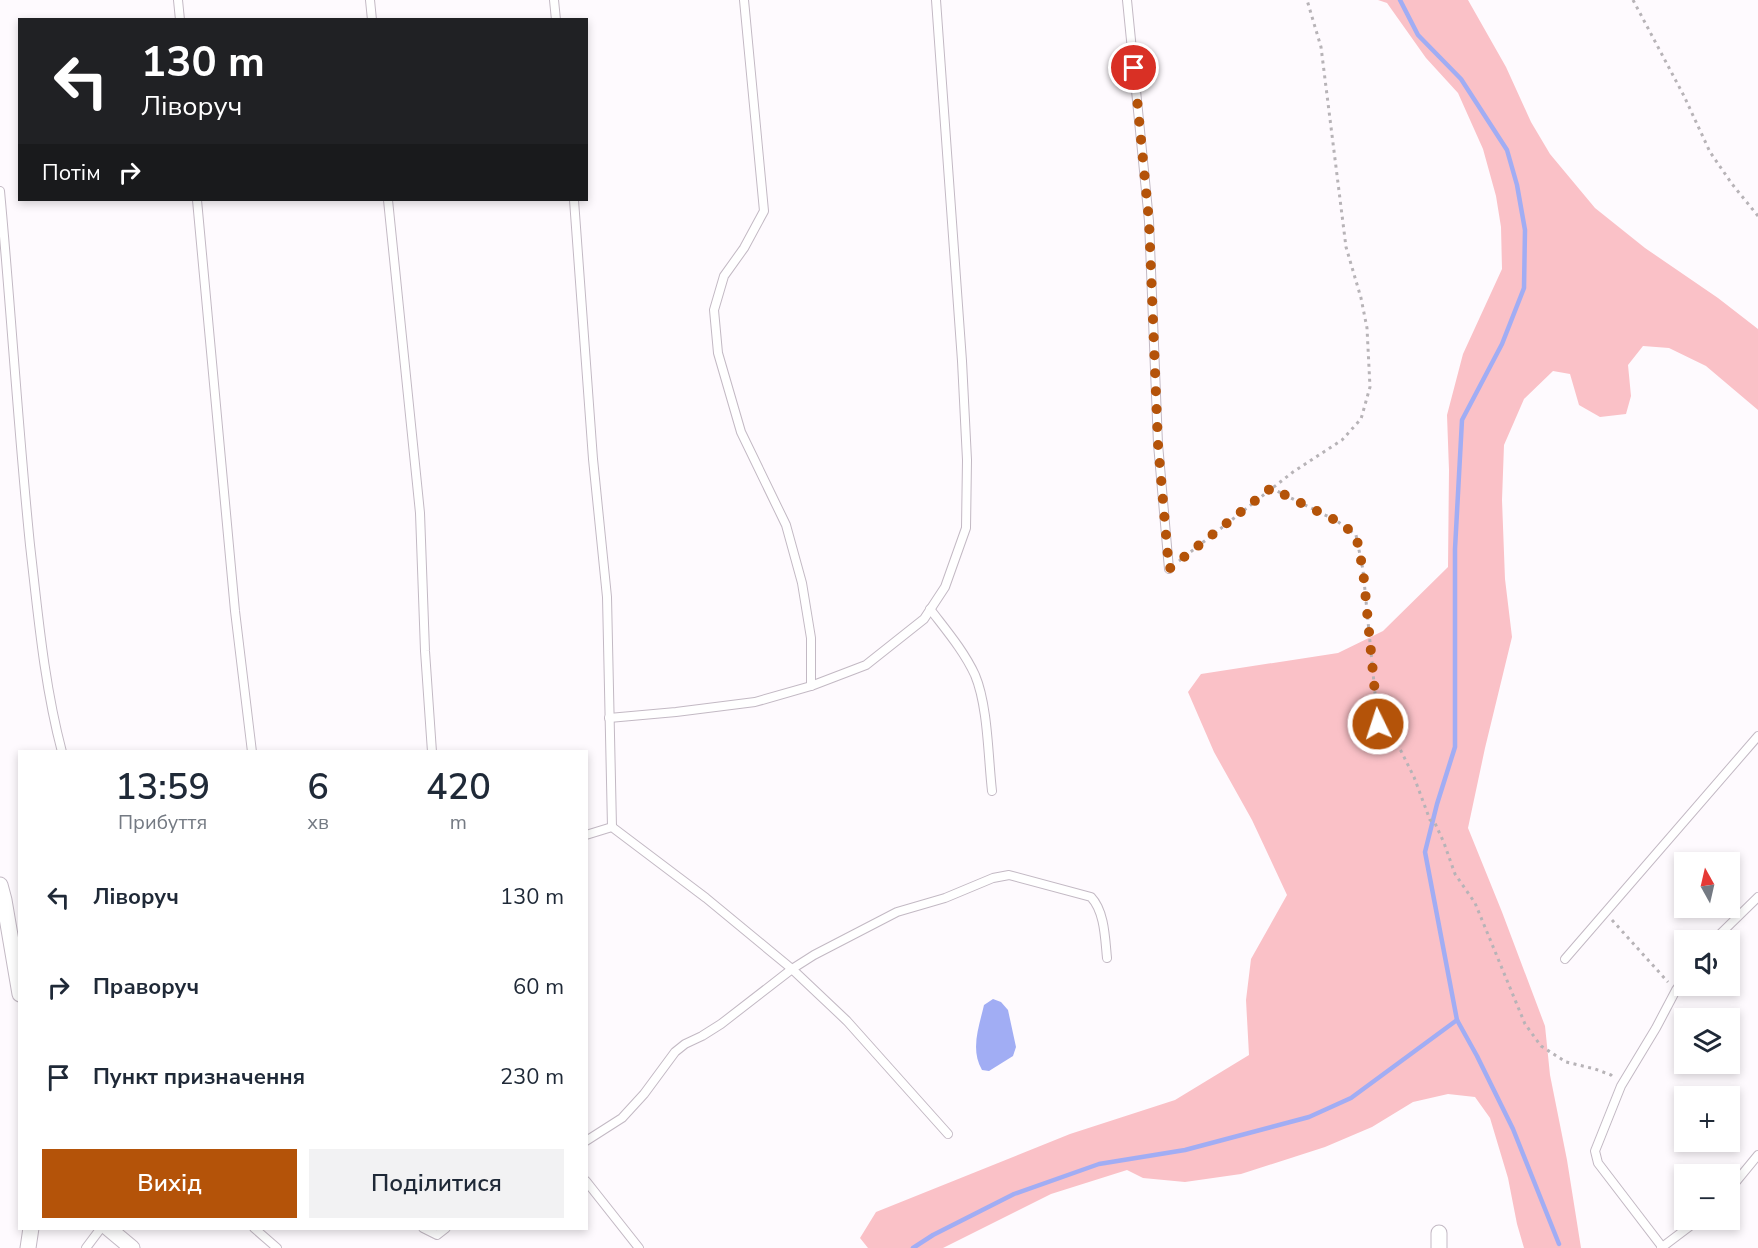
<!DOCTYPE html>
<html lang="uk">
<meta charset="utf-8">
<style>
:root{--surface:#fff;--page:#f2f2f3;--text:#1f2937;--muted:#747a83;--accent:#b45309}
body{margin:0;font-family:"Nunito Sans",sans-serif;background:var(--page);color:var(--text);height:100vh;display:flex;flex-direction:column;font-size:22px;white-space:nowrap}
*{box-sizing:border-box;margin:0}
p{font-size:20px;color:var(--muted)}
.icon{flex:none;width:33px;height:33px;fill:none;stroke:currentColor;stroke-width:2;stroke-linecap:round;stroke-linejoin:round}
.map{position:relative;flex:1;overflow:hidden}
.side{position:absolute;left:18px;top:750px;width:570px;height:480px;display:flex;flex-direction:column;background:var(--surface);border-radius:0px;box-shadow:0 3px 9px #0003}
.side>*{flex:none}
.guide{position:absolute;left:18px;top:18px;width:570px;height:183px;border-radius:0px;box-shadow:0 3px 9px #0003;background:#202124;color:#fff;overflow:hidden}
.needle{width:39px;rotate:352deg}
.buttons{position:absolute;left:1674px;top:852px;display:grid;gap:12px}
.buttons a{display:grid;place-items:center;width:66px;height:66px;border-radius:0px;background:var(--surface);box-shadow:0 3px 9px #0003;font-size:30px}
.pin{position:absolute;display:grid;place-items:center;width:51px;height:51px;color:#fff;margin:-26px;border:3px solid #fff;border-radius:50%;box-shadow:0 2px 6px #0007}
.me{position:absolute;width:66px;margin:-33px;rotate:356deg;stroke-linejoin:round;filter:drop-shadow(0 0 4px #0008)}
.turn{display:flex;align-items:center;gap:21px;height:126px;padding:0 24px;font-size:27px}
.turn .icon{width:78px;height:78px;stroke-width:2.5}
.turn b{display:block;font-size:42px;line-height:51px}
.then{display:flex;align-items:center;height:57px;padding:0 24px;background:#0003;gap:12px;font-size:22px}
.eta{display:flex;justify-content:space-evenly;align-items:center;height:102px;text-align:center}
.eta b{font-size:36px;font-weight:600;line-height:42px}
.primary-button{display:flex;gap:12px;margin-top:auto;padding:12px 24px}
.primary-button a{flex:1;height:69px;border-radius:0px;background:var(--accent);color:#fff;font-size:24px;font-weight:600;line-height:69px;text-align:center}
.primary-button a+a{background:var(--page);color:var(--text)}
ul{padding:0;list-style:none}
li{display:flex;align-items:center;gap:18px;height:90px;padding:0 24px}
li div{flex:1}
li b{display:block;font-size:22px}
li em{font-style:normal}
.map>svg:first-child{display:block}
</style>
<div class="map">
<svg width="1758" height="1248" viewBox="0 0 1758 1248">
<rect width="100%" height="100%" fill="#fefafe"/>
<path fill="#fac1c7" d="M1378,0h90l38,67 25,55 19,32 45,54 50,40 73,50 40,31v81l-52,-44 -37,-18 -26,-2 -15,19 3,31 -5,18 -26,3 -21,-12 -9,-31 -17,-3 -29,28 -20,46 -2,55 3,79 7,58 -27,111 -17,80 34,84 43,114 5,49 17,85 14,88h-57l-7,-24 -9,-46 -18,-60 -15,-21 -27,-3 -35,8 -41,25 -47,20 -84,27 -56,8 -42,-4 -16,-8 -76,24 -108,54h-75l-8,-10 16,-26 194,-78 105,-34 74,-45 -3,-55 5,-41 36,-64 -35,-75 -38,-68 -26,-60 13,-18 137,-21 45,-22 65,-64 1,-97 -2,-55 16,-61 39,-85 -1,-42 -5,-31 -13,-47 -25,-56 -32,-35 -39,-55z"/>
<path fill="#a1adf4" d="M993,999l8,3 7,8 8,37 -3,9 -24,15 -7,-1c-12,-21 -3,-43 2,-65z"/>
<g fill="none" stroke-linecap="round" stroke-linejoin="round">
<g stroke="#a1adf4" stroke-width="4.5">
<path d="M1400,0l18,35 43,44 46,71 10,35 8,45 -1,58 -22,56 -40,76 -7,129v198l-18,57 -12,48 32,168 20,36 36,73 46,115"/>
<path d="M913,1248l20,-13 81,-41 85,-30 86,-14 124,-33 42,-19 106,-78"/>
</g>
<g stroke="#c3b9c4" stroke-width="10">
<g id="lane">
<path d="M178,0l2,20"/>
<path d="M370,0l2,20"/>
<path d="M554,0l2,20"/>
<path d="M744,0l20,211 -20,37 -20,28 -10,34 4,43 23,79 45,93 16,58 9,55v48"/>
<path d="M1127,0l22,221 9,223 11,125"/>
<path d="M0,191c11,118 18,236 30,354 8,69 14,139 32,207"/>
<path d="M197,200l38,411 17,141"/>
<path d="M388,200l32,313 5,138 7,101"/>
<path d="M574,200l19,259 14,138 5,230"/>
<path d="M930,609c16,21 34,42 45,66 13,31 13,81 17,116"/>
<path d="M609,718l67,-6 79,-10 56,-16 55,-21 58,-46 21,-32 21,-59 1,-68 -5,-99 -26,-361"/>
<path d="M586,835l26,-8 94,71 86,71 22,-14 83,-43 48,-14 48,-20 16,-3 82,22c14,15 14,42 16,61"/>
<path d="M1714,940l44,-43"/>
<path d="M1565,959l193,-223"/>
<path d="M586,1141l36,-23 22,-24 31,-42 10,-8 17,-8 19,-12 71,-55 55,52 101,113"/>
<path d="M586,1181l53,67"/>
<path d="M1730,1189l28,-34"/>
<path d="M254,1228l23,20"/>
<path d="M423,1228l14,7 9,-7"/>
<path d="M86,1248l15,-20"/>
<path d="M1661,1248l37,-28"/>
<path d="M1663,1248l-65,-85 -3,-12 26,-65 35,-58 20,-38 8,-11"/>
</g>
</g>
<g stroke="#c3b9c4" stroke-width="17">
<g id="street">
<path d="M0,885l4,15 16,94"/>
<path d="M108,1228l24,20"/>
<path d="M28,1248l3,-20"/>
<path d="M1439,1248v-15"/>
</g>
</g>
<g stroke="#b7b3b7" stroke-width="3" stroke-dasharray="3 4.5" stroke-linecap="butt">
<path d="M1633,0l51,96 26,56 22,32 26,32"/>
<path d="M1271,488l66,33 19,14 7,35 15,154 19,19 17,34 16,43 5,3 9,20 11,31 20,29 50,121 16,22 25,16 29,7 16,6 3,3"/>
<path d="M1179,561l114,-89 49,-32 19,-21 9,-32 -3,-59 -6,-30 -15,-51 -25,-200 -14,-47"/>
<path d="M1612,920l56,62"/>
</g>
<use href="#lane" stroke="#fff" stroke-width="8"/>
<use href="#street" stroke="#fff" stroke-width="15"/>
</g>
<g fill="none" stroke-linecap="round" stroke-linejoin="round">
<path stroke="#b45309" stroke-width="10" stroke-dasharray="0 18" d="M1134,68l15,153 9,223 11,125 102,-81 66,33 19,14 7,35 15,154"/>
</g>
</svg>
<div class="buttons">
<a><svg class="needle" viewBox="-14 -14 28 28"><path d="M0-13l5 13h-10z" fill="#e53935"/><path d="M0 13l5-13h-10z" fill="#747a83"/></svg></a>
<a><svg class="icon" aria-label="sound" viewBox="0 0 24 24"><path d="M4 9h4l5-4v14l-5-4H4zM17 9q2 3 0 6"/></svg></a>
<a><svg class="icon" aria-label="layers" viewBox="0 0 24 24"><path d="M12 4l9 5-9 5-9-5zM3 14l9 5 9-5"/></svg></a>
<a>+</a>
<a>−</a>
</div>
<div class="pin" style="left:1134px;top:68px;background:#d93025"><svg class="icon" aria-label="arrive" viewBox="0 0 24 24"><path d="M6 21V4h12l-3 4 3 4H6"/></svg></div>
<svg class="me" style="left:1378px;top:724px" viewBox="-20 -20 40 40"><circle r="17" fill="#b45309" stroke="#fff" stroke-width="3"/><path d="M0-11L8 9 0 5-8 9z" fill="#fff"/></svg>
<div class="guide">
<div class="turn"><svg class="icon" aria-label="left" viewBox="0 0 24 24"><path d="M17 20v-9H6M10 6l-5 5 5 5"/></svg><div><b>130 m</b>Ліворуч</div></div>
<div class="then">Потім<svg class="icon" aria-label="right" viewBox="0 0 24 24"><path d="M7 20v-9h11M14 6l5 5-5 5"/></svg></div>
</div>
<section class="side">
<div class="eta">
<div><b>13:59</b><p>Прибуття</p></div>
<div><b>6</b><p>хв</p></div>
<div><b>420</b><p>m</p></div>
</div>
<ul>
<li><svg class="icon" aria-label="left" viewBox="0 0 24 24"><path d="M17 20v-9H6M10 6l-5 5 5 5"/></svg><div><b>Ліворуч</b></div><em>130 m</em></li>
<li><svg class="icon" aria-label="right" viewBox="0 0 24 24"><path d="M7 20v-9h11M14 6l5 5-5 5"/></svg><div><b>Праворуч</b></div><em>60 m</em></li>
<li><svg class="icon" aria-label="arrive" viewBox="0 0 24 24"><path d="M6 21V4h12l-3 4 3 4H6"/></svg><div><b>Пункт призначення</b></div><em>230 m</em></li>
</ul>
<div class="primary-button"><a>Вихід</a><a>Поділитися</a></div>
</section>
</div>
